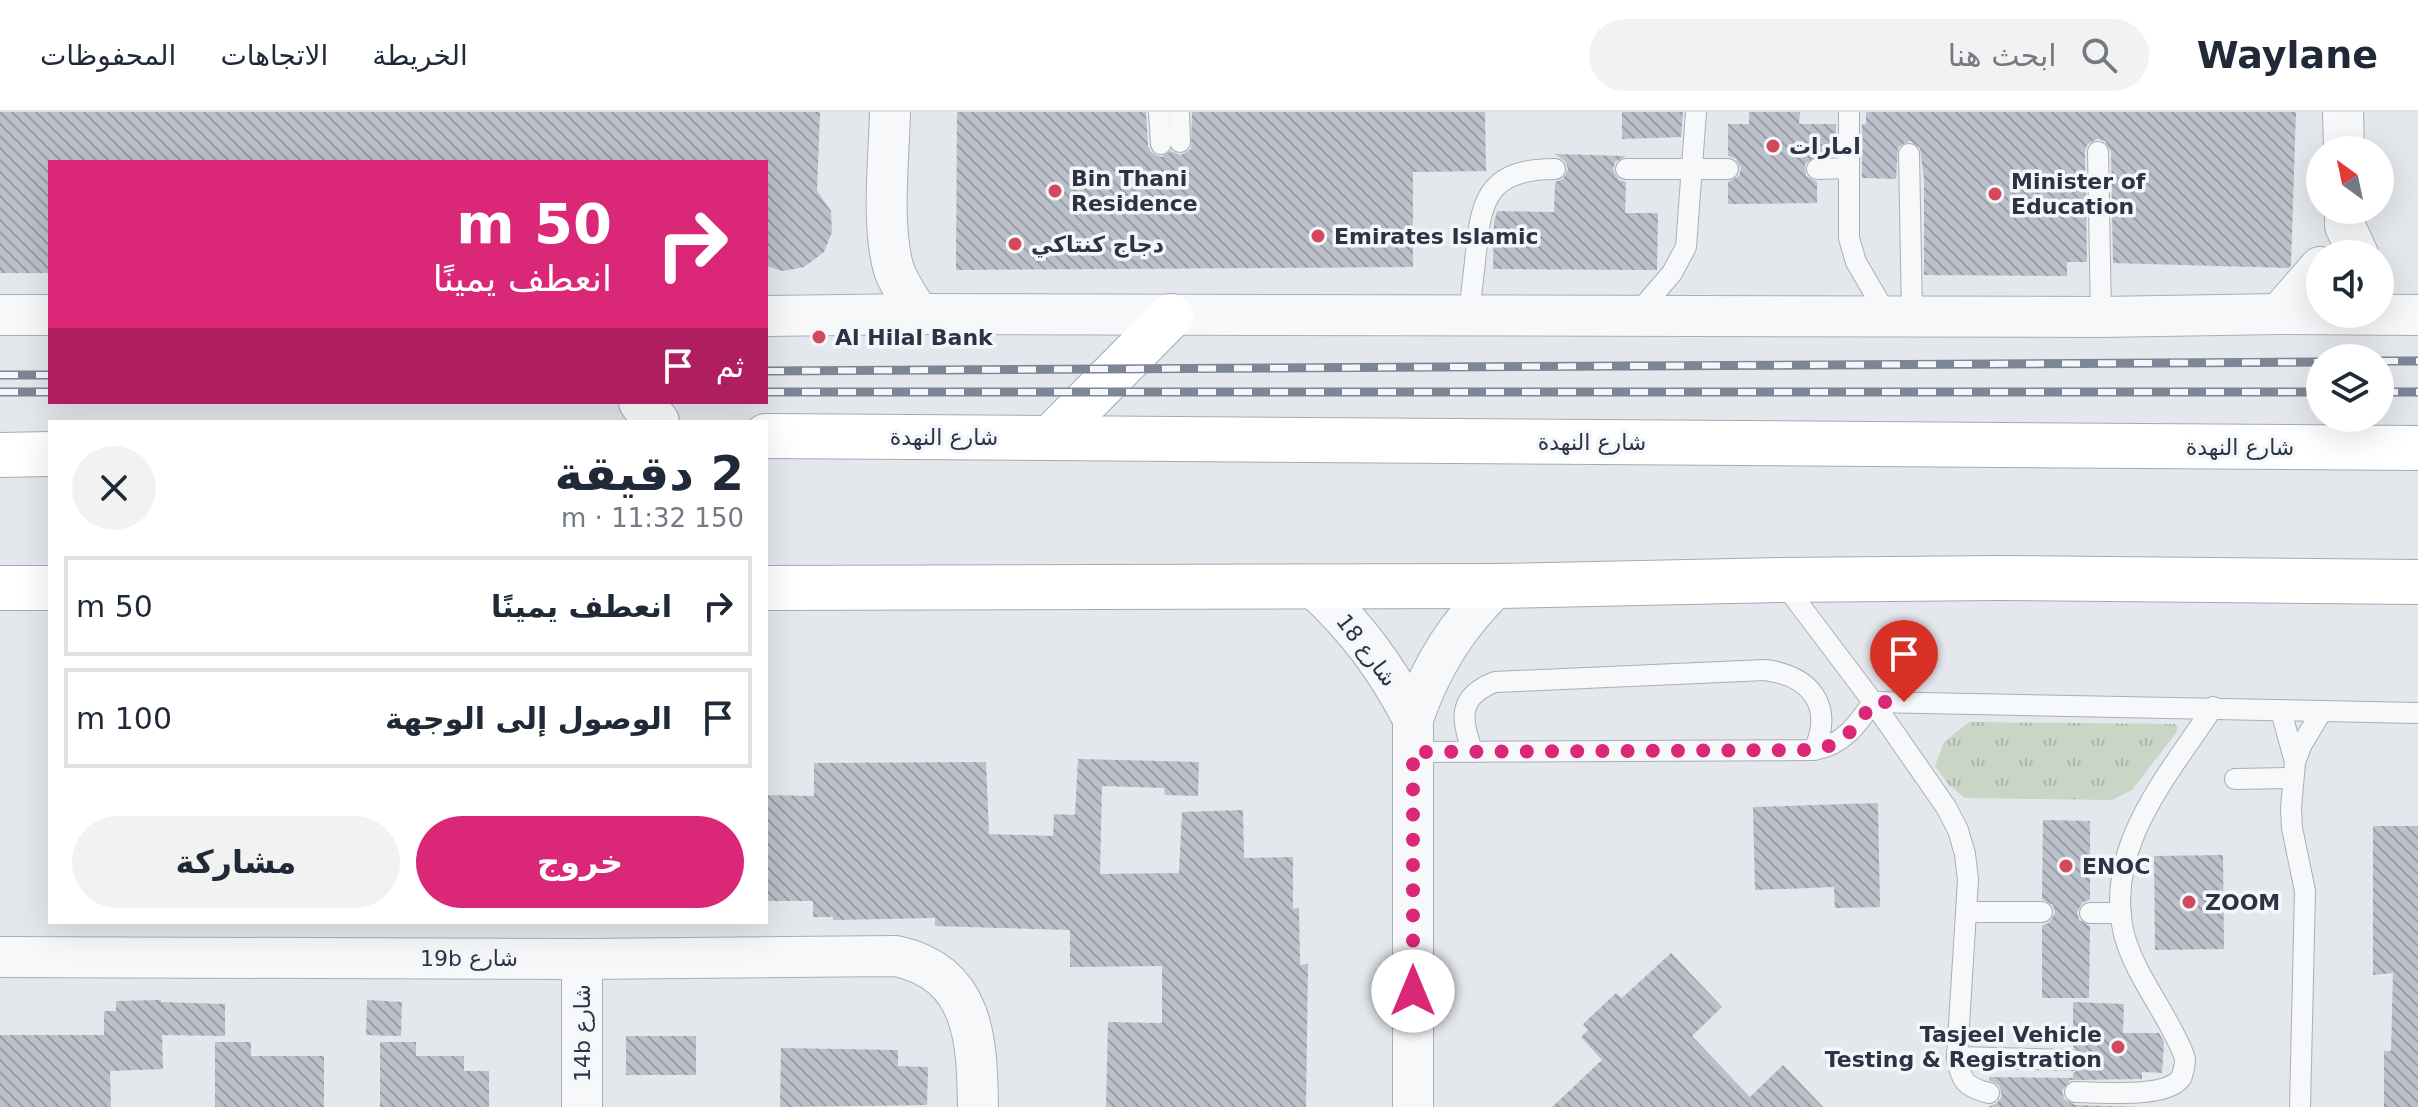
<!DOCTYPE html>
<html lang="ar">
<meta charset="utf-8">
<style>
:root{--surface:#fff;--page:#f2f2f3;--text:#1f2937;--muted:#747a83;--line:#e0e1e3;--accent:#db2777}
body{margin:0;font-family:"DejaVu Sans","Noto Naskh Arabic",sans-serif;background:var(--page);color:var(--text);direction:rtl;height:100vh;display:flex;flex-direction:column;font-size:30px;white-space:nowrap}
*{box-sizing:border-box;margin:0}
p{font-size:26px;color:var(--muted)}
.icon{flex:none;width:44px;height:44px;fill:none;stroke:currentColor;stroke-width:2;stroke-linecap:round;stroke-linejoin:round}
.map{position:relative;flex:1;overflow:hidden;direction:ltr}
.panel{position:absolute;left:48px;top:308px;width:720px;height:504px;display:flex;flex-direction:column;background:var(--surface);border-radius:0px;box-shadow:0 8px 32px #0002;direction:rtl}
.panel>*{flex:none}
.banner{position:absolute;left:48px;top:48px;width:720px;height:244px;border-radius:0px;box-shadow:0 8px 32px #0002;direction:rtl;background:#db2777;color:#fff;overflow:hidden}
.needle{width:52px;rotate:327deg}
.controls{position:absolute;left:2306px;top:24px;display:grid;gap:16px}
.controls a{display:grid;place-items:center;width:88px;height:88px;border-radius:50%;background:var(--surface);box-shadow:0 8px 32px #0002;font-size:40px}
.pin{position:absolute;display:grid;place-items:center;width:68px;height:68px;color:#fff;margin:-82px -34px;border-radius:50% 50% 50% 0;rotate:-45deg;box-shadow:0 0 8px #0007}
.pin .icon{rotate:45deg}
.me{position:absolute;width:88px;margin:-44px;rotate:0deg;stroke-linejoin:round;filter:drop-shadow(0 0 6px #0008)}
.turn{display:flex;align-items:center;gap:28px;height:168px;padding:0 24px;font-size:36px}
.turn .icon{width:104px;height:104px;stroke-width:2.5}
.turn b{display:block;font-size:56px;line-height:68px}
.then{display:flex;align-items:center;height:76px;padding:0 24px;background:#0003;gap:16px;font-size:30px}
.round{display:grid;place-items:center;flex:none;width:84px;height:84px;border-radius:42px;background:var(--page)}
.overview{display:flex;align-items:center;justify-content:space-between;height:136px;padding:0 24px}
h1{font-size:48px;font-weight:800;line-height:60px}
.action{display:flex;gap:16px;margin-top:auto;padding:16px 24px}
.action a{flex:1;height:92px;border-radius:48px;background:var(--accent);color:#fff;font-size:32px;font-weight:800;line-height:92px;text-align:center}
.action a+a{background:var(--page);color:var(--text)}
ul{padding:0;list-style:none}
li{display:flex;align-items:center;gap:24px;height:100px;margin:0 16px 12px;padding:0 8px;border:4px solid var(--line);border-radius:0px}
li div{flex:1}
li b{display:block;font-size:30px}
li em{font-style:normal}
header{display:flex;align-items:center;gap:48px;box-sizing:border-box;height:112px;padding:0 40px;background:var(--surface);border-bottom:2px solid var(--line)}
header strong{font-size:38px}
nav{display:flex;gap:44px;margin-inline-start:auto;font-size:28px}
.search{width:560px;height:72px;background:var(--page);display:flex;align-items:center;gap:20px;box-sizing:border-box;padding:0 28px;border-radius:44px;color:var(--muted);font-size:30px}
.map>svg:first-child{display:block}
</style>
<header>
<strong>Waylane</strong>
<div class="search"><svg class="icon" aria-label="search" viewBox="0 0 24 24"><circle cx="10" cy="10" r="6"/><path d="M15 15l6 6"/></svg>ابحث هنا</div>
<nav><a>الخريطة</a><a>الاتجاهات</a><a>المحفوظات</a></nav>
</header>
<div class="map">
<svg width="2418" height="995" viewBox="0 0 2418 995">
<defs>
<pattern id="grass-tufts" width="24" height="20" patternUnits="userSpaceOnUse" patternTransform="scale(2)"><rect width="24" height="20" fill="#c9d6c5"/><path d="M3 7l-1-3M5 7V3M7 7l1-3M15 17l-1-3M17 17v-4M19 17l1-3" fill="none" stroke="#adb8ab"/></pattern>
<pattern id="building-back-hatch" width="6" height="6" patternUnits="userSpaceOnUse" patternTransform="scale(2)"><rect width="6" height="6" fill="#bbc0ca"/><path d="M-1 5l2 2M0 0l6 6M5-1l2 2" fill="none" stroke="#989da6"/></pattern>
</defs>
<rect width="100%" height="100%" fill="#e4e7ec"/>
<path fill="url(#grass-tufts)" d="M1969,610l206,2 3,3 -2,6 -44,57 -20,10 -147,-2 -17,-14 -13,-18 9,-24z"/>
<g fill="url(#building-back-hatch)">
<path d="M0,0h820l-3,79 14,20 1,21 -8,20 -20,15 -21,4 -17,-5v-104h-716v111h-50z"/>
<path d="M957,0h189l2,34 3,6 10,5 10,-6 10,4 10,-6 1,-37h293l1,59 -73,1v95l-457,3z"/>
<path d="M1622,0h61l-2,25 -59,2z"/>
<path d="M1749,0h51l-1,12h37v31l-20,1 -11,8 1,12 11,6v21l-89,1v-22l11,-6 2,-8 -6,-10 -7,-2v-32h21z"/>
<path d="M1866,0h430l-5,153 -2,3 -176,-5 -2,-111 -6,-11 -8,-2 -10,6 -2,7 2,110h-20v14l-143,-1v-96l-4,-31 -10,-7 -12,6 -2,32 -34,-1v-54h4z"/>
<path d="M1555,42l71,2 -11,6 -2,8 6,10 7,2 -1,31h33l-1,57 -164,-1 1,-47 3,-11 57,1 1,-30 8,-3 5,-10 -3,-8z"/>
<path d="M1078,647l121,3 -1,34 -33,-1 -1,-7 -62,-2 -2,88 79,-1 3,-61 61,-2 1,48 49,-1v52l6,-1 1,57 8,-1 -2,143h-200l2,-85 54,1v-57l-92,1v-37l-135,-4v-8l-102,2v-3h-20v-16h-47v-106l48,1v-33l172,-1 3,72 64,2 1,-22 21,1z"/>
<path d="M1878,691l2,104 -45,1 -1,-21 -79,3 -2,-83z"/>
<path d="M2043,708l47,1v79l-7,2 -6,10 2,8 11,6 -1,72h-47v-73l7,-2 6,-10 -2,-8 -11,-6z"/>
<path d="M2373,714h45v281h-34v-56h7l2,-78 -20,2z"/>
<path d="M2223,743l1,94 -69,1 -1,-94z"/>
<path d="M1671,841l51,54 -30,29 58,61 33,-32 40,42h-271l50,-47 -21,-23 7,-7 -5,-6 33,-31 6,5z"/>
<path d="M161,888v2l64,2v32l-63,-1 1,34 -53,2 1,36h-111v-72h104v-24h12v-10z"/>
<path d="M367,888l35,2 -1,34 -35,-1z"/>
<path d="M2073,890l51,2 -1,29h36l5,9 -2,31 -20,-1v7l-72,1 -8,11 2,8 11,6 67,2h-154l9,-4 5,-7 -3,-11 -10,-5v-3l84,1v-5l11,-6 1,-12 -12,-8z"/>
<rect x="626" y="924" width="70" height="39"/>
<path d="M215,930h36v14h73v51h-109z"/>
<path d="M380,930h36v14h48v15h25v36h-109z"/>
<path d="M781,936l117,2v16l30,1 -1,38 -147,2z"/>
</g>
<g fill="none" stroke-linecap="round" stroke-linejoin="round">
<g stroke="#a9aeb7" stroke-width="22">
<g id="service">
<path d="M1159,0l2,32"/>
<path d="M1179,0l1,30"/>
<path d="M1849,0v126l7,24 31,53"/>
<path d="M2098,40l3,165"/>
<path d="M1909,42l3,161"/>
<path d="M1626,57h102"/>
<path d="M1817,57l32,-1"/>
<path d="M1469,203c2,-21 5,-42 7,-63 5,-57 16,-83 79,-83"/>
<path d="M1636,203l36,-42 14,-26 10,-135"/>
<path d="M1781,468l92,122 73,105 12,23 7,24 3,26 -11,177c4,23 7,30 32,36"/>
<path d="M2281,599l14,51"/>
<path d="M1413,640l401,-2c29,-5 43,-25 59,-48l545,11"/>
<path d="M1473,640c-13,-33 -15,-56 22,-70l270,-12c46,6 69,36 49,80"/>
<path d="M2235,667l58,-1"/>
<path d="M1967,800h75"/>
<path d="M2090,801h31"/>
<path d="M1957,945l116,3"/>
<path d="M2075,980c25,0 91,7 106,-14 2,-4 4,-13 4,-18 -1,-8 -8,-20 -12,-28 -16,-32 -40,-63 -49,-98 -21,-87 45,-159 89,-227"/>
<path d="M2300,995l5,-216 -13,-63 -1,-20 4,-46 7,-18 20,-33"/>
</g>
</g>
<g stroke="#a9aeb7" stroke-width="42">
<g id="minor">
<path d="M890,0c-1,46 -9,115 4,158 6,16 16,30 25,44"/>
<path d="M2343,0l1,38"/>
<path d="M2345,98v16l13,28"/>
<path d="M2279,202l41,-47"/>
<path d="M0,203h50"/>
<path d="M766,204l153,-2 1182,3 178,-3 139,1"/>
<path d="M1314,476c43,40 72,79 99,131"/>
<path d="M0,845l582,2 314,-3c79,17 81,84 82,151"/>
<path d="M582,847v148"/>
<path d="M1413,995v-388c18,-53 44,-94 84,-133"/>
</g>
</g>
<g stroke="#a3abb8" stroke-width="46">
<g id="primary">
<path d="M641,290l16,20"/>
<path d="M766,324l1652,12"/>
<path d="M1051,325l120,-121"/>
<path d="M0,343l50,-1"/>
<path d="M0,476h50"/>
<path d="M766,476l731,-2 284,-6 218,-2 419,4"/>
</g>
</g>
<use href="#service" stroke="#f7f8fa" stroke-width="20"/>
<use href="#minor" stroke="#f7f8fa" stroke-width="40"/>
<use href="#primary" stroke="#fff" stroke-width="44"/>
<g stroke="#7d8696" stroke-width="9">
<g id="rail">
<path d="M2380,249h38"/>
<path d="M766,259l1554,-9"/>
<path d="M0,263h50"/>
<path d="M0,280h50"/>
<path d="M766,280h1554"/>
<path d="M2380,280h38"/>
</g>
</g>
<use href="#rail" stroke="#f4f6f9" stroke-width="6" stroke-dasharray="18" stroke-linecap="butt"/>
</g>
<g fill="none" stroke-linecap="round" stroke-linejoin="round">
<path stroke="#db2777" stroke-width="14" stroke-dasharray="0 25.2" d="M1413,879v-239l401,-2c30,-5 43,-24 59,-48h31"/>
</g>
<g fill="#d1495b" stroke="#f4f6f9" stroke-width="3">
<circle cx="1773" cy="34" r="8"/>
<circle cx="1055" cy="79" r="8"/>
<circle cx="1995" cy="82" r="8"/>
<circle cx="1318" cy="124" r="8"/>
<circle cx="1015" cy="132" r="8"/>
<circle cx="819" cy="225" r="8"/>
<circle cx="2066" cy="754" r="8"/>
<circle cx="2189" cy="790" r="8"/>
<circle cx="2118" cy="935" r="8"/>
</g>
<g text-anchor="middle" stroke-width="7" stroke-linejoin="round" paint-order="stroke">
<g font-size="22" font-weight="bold" fill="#2b3445" stroke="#f4f6f9" text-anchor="start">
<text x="1789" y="42">امارات</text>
<text x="1071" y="74">Bin Thani<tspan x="1071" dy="25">Residence</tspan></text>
<text x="2011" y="77">Minister of<tspan x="2011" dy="25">Education</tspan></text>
<text x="1334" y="132">Emirates Islamic</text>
<text x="1031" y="140">دجاج كنتاكي</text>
<text x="835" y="233">Al Hilal Bank</text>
<text x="2082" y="762">ENOC</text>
<text x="2205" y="798">ZOOM</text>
<text x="2102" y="930" text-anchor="end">Tasjeel Vehicle<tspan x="2102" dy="25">Testing &amp; Registration</tspan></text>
</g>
<g font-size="22" fill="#2b3445" stroke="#f4f6f9">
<text x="944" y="333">شارع النهدة</text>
<text x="1592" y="338">شارع النهدة</text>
<text x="2240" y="343">شارع النهدة</text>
<text transform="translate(1367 538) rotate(53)" y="8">شارع 18</text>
<text x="469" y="854">19b شارع</text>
<text transform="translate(582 921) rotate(-90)" y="8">14b شارع</text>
</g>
</g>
</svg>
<div class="controls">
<a><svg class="needle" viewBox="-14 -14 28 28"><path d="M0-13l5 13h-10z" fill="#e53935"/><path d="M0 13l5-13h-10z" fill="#747a83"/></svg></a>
<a><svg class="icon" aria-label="sound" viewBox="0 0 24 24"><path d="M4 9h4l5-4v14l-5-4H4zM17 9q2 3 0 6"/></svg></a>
<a><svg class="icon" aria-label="layers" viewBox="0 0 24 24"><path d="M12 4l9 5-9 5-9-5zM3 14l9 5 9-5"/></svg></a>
</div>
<div class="pin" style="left:1904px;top:590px;background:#d93025"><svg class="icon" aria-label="arrive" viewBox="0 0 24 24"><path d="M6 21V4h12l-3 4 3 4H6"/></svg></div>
<svg class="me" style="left:1413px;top:879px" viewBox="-20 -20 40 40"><circle r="19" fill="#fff"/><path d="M0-13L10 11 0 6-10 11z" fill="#db2777"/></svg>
<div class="banner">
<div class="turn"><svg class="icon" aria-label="right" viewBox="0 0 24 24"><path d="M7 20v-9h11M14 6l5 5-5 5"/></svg><div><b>50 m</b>انعطف يمينًا</div></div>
<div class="then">ثم<svg class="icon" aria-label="arrive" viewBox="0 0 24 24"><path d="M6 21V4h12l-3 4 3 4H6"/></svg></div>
</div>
<section class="panel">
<div class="overview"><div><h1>2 دقيقة</h1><p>150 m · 11:32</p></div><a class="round"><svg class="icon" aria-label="close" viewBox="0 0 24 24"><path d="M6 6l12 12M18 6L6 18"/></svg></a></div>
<ul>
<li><svg class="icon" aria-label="right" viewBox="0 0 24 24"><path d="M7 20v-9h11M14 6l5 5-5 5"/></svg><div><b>انعطف يمينًا</b></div><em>50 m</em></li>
<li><svg class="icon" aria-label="arrive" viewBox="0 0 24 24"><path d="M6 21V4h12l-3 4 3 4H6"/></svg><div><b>الوصول إلى الوجهة</b></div><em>100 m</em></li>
</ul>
<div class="action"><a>خروج</a><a>مشاركة</a></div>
</section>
</div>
